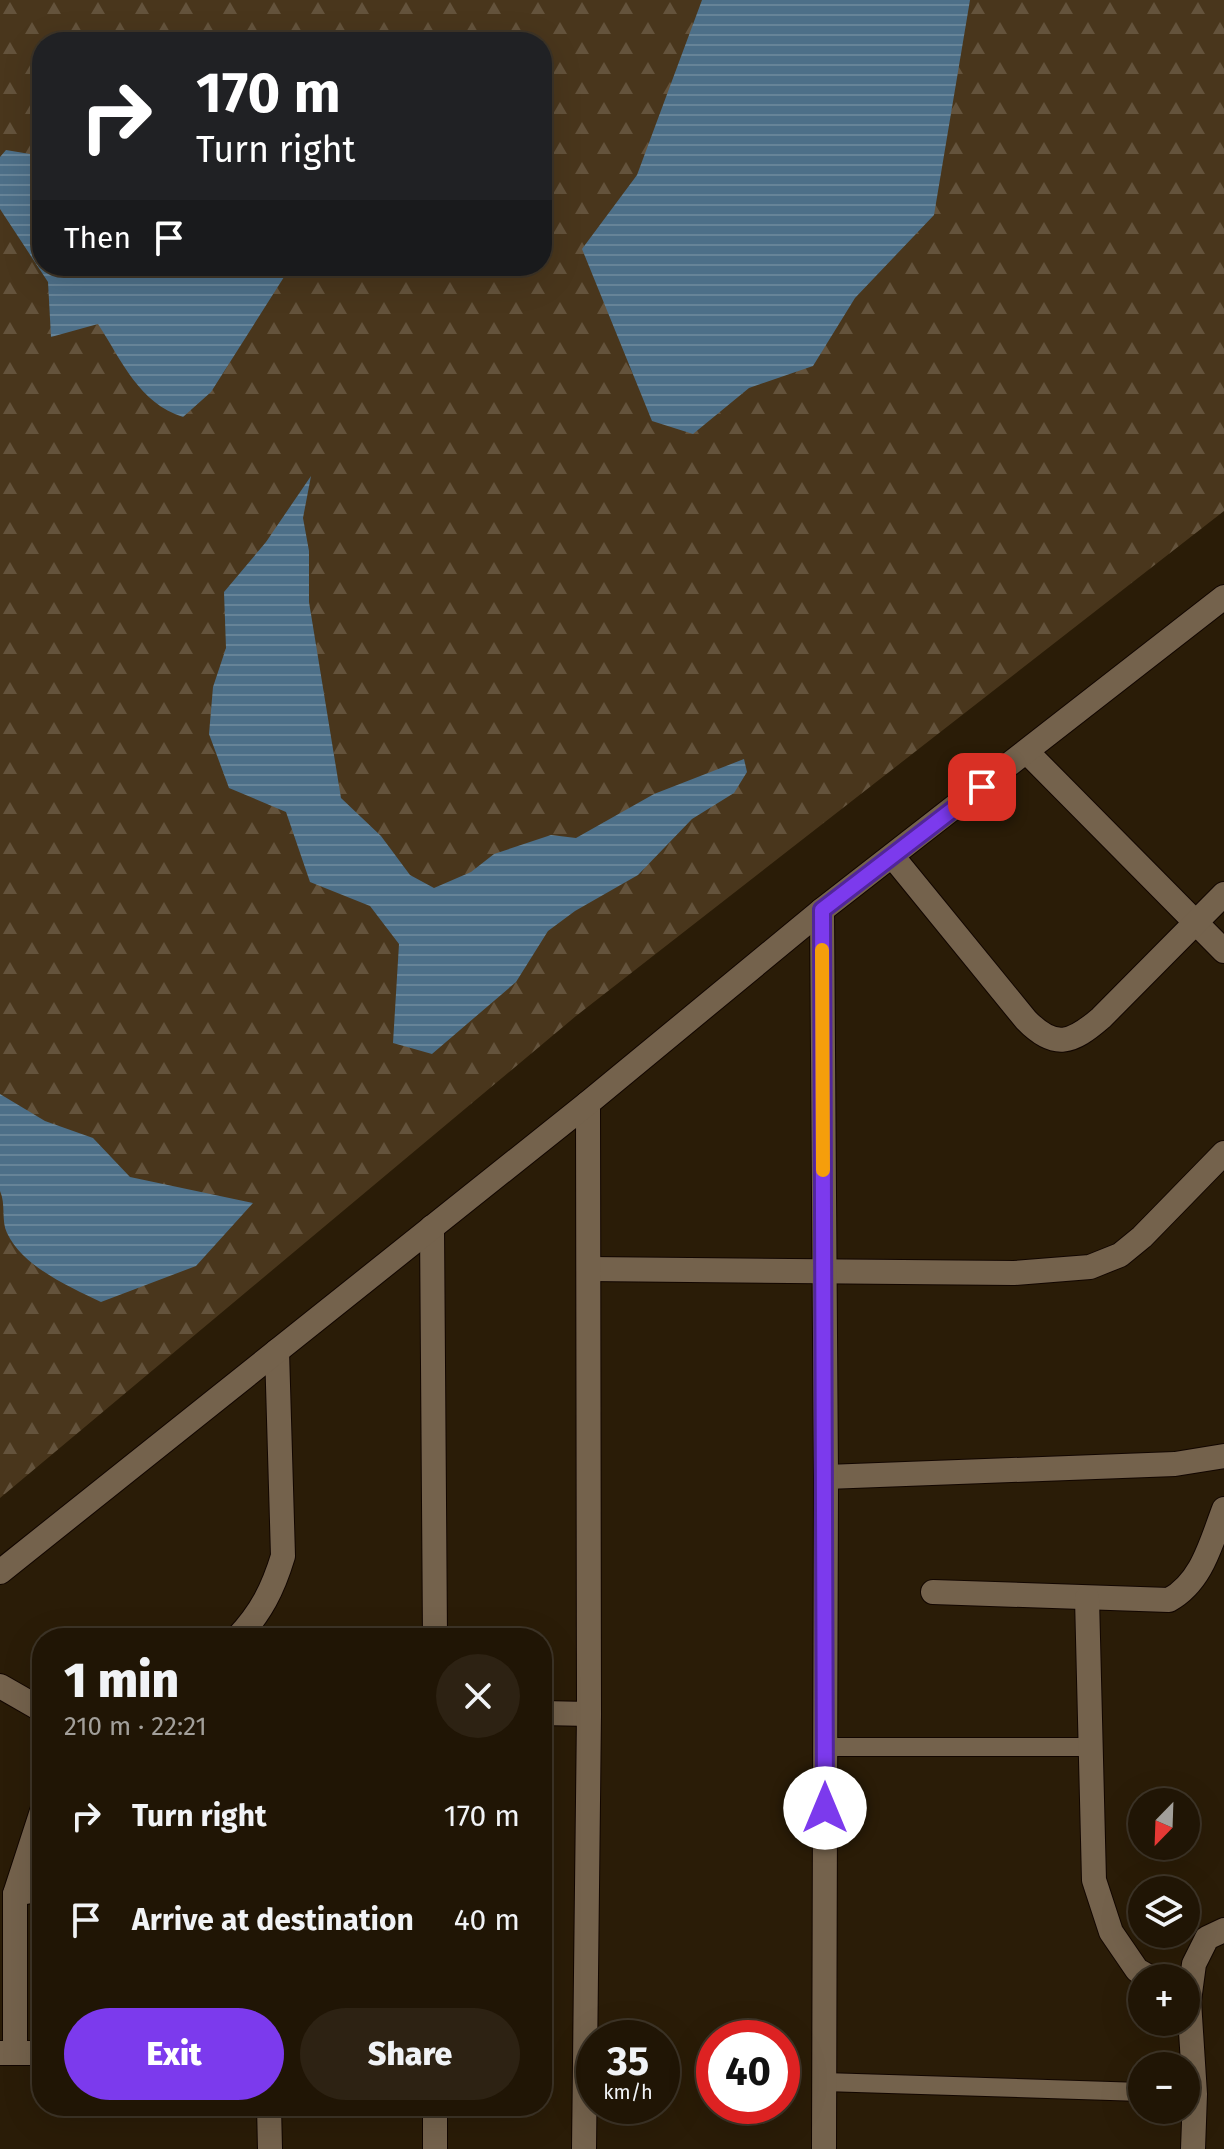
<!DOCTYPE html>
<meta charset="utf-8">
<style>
:root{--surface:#201505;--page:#2d2213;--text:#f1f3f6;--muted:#a29f9a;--line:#3d3427;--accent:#7c3aed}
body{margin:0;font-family:"Fira Sans",sans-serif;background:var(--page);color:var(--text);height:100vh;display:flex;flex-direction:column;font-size:30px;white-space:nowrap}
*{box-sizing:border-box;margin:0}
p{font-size:26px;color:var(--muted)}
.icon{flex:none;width:44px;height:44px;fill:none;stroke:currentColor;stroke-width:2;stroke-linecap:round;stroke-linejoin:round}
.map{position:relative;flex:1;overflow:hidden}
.drawer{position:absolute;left:32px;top:1628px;width:520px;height:488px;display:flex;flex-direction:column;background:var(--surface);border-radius:32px;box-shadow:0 8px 32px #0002,0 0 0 2px var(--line)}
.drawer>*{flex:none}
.hud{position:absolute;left:32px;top:32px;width:520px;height:244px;border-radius:32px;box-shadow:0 8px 32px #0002,0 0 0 2px var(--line);background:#202124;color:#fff;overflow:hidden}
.needle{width:52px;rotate:203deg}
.buttons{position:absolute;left:1128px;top:1788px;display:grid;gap:16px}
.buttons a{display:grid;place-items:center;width:72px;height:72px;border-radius:50%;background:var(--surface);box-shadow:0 8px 32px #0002,0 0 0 2px var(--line);font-size:40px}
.speed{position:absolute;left:576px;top:2020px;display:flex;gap:16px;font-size:40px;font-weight:700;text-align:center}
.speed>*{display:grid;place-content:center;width:104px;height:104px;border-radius:50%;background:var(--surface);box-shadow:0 8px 32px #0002,0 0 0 2px var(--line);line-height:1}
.speed small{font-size:20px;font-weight:400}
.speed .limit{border:12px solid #d22;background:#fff;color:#111}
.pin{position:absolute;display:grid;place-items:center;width:68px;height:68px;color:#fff;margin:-34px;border-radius:16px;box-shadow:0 4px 12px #0006}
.me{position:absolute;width:88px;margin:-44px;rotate:0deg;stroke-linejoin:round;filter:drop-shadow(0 0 6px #0008)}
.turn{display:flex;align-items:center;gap:28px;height:168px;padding:0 32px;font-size:36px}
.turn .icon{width:104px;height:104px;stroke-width:2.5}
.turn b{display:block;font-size:56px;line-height:68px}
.then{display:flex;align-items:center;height:76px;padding:0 32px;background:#0003;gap:16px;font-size:30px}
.round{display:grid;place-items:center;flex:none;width:84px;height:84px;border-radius:42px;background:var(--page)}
.head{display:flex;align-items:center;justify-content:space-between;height:136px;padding:0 32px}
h1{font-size:48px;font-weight:800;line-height:60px}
.cta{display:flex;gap:16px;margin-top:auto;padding:16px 32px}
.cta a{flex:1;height:92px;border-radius:48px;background:var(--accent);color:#fff;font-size:32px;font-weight:800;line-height:92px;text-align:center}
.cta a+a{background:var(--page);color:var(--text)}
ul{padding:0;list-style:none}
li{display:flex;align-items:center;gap:24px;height:104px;padding:0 32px}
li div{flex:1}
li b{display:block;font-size:30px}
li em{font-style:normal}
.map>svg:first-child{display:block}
</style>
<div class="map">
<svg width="1224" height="2149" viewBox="0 0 1224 2149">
<defs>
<pattern id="forest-firs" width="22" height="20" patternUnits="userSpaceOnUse" patternTransform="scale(2)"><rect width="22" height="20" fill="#49361c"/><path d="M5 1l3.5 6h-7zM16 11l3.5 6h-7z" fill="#64533c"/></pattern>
<pattern id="water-rules" width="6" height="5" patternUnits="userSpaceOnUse" patternTransform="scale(2)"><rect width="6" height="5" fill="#4d6f88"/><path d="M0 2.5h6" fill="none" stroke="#678498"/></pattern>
</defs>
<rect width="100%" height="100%" fill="#2a1c07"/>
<path fill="url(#forest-firs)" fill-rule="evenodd" d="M0,0h1224v511l-648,505 -576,482zM42,42h500v224h-500z"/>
<g fill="url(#water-rules)">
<path d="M702,0h268l-36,215 -79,83 -42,68 -64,22 -56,46 -41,-13 -70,-172 55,-74z"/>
<path d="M6,150l36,6v110h249l-80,126 -28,25c-44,-14 -61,-56 -85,-93l-47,13 -3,-55 -48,-73v-52z"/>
<path d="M311,476l-8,42 6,33v51l32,196 40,38 29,39 24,13 37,-16 23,-18 57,-19 25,3 78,-44 90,-35 3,13 -13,21 -42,26 -54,56 -63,36 -27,20 -32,51 -84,72 -39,-11 6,-99 -29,-38 -60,-24 -24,-70 -57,-24 -20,-54 4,-47 13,-39 -2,-56 42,-50z"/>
<path d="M0,1094l45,27 48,17 37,39 123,26 -57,63 -95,36c-31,-15 -78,-35 -94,-69 -6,-12 -1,-29 -7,-42z"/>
</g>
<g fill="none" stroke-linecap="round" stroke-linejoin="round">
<g stroke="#120600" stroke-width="20">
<g id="lane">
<path d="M826,1747h264"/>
<path d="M824,2082l318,10"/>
</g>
</g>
<g stroke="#120600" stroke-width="26">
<g id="street">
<path d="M1027,752l197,199"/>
<path d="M893,857l133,163c29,30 46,23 75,-2l123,-124"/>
<path d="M432,1227l3,411"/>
<path d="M589,1269l425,4 76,-6 30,-12 22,-18 82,-84"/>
<path d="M826,1477l349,-13 49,-8"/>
<path d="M933,1592l236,8c33,-18 42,-57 55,-91"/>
<path d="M1087,1598l7,282 17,52 26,38 14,8"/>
<path d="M237,1638c24,-25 36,-49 46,-82l-6,-205"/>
<path d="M0,1686l42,24"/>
<path d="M542,1713l47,1"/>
<path d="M15,1894l27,-5"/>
<path d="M0,2053h42"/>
<path d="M15,2053v-159l27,-83"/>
<path d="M269,2106l1,43"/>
<path d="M435,2149v-43"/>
<path d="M584,2149l5,-435 -1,-611"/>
<path d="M1193,2149l2,-55 -6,-93 5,-37 13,-26 17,-8"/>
</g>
</g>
<g stroke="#120600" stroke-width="26">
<g id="secondary">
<path d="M822,910l4,567 -2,672"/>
<path d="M0,1572l588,-469 234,-193 402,-313"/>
</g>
</g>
<use href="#lane" stroke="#74624c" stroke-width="18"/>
<use href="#street" stroke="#74624c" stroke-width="24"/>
<use href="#secondary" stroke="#74624c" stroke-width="24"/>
</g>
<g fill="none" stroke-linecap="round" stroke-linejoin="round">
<g stroke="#51269a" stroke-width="20">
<path id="route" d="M825,1808l-3,-898 160,-123"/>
</g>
<use href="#route" stroke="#7c3aed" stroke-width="14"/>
<path stroke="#f59e0b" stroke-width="14" d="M822,950l1,220"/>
</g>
</svg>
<div class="buttons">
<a><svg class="needle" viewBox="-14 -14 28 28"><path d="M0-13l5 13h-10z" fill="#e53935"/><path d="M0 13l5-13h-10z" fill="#a29f9a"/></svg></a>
<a><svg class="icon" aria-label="layers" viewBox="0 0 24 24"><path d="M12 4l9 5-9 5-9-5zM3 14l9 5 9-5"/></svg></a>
<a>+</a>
<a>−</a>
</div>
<div class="speed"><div>35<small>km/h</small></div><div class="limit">40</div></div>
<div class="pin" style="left:982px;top:787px;background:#d93025"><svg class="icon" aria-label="arrive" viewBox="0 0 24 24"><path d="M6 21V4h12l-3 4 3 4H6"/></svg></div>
<svg class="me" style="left:825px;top:1808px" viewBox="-20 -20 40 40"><circle r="19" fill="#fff"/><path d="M0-13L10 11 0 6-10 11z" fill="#7c3aed"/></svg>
<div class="hud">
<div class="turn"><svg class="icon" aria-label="right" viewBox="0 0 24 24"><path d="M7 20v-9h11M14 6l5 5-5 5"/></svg><div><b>170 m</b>Turn right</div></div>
<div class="then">Then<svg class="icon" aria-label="arrive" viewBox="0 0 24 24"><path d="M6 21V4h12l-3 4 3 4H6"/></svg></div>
</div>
<section class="drawer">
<div class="head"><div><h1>1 min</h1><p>210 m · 22:21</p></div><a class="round"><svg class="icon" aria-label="close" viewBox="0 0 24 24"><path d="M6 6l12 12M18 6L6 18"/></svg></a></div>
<ul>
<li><svg class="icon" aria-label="right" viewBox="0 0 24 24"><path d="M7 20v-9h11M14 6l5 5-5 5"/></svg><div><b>Turn right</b></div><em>170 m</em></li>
<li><svg class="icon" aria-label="arrive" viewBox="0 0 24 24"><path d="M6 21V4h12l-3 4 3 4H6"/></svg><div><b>Arrive at destination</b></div><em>40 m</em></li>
</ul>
<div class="cta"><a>Exit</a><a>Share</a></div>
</section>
</div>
